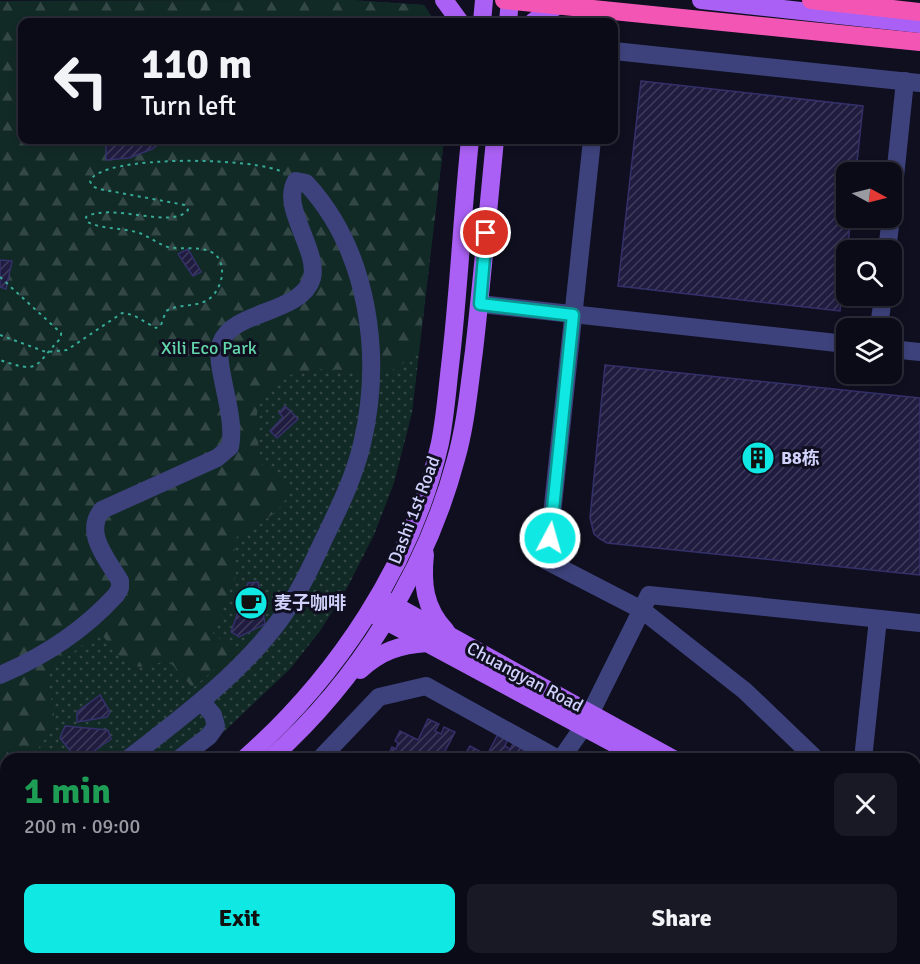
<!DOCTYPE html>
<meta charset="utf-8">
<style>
:root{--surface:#0b0b18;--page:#191925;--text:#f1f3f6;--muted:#9a9ba2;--line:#2b2b37;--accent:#10e9e3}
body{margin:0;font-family:Signika,"Noto Sans SC",sans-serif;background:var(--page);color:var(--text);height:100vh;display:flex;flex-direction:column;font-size:22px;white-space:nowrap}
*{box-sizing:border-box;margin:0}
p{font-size:20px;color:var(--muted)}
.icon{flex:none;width:33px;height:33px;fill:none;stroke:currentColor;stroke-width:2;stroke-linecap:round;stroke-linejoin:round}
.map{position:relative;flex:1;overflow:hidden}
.details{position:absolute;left:0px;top:753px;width:921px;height:212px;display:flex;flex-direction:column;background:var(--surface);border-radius:18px 18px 0 0;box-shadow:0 3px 9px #0003,0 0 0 2px var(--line)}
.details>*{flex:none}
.hud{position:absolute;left:18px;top:18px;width:600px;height:126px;border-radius:12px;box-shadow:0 3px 9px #0003,0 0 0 2px var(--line);background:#0b0b18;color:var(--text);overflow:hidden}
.needle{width:39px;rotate:97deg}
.controls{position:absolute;left:836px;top:162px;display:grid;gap:12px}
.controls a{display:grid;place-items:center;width:66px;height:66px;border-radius:12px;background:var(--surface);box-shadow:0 3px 9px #0003,0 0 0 2px var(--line);font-size:30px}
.pin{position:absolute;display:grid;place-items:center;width:51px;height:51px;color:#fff;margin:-26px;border:3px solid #fff;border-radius:50%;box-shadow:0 2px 6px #0007}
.me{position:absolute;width:66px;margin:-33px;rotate:6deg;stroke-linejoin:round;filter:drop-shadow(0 0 4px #0008)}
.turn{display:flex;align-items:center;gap:21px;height:126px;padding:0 24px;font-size:27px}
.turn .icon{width:78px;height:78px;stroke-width:2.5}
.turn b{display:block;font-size:42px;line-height:51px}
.round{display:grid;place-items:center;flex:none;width:63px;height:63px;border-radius:12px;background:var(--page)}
.headline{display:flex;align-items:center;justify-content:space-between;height:102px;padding:0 24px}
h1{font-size:36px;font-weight:800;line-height:45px;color:#1e9e55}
.action{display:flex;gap:12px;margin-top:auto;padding:12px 24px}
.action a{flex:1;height:69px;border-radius:12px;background:var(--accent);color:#111;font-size:24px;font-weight:800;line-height:69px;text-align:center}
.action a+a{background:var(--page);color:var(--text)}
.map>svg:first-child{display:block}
</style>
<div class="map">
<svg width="920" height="964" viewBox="0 0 920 964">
<defs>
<pattern id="grass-dots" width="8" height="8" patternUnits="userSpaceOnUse" patternTransform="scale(1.5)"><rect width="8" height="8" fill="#122a26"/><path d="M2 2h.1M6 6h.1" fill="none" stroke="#334846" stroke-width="1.8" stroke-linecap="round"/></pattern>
<pattern id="forest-firs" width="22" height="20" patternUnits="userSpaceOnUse" patternTransform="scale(1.5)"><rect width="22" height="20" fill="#122a26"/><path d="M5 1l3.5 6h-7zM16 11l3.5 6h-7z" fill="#334846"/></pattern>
<pattern id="building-hatch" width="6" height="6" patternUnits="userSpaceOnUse" patternTransform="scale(1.5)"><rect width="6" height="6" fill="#1f1c40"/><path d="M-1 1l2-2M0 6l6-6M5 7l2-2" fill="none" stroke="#3e3c5c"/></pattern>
</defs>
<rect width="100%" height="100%" fill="#0f0f20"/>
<g fill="url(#grass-dots)">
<path d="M350,0l74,5 11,17h-413v118h422l-32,273 -18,70 -20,52 -27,53 -27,43 -30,38 -95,90h-189v160l-6,5v-923z"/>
<path d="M817,958l4,6h-320l-3,-5z"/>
</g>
<g fill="url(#forest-firs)">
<path d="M350,0l74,5 11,17h-413v118h422l-25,207c-12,14 -21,23 -40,28 -11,3 -25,-4 -37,-5 -30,-3 -71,2 -83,35 -6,17 0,43 3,60 6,4 14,8 20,13 25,23 -32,51 -48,61l2,36 -23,59 23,16 -43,38 -24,-27 -30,6 -22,-13 -18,-23 -52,43 8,47 -23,38h-26v4h-6v-762z"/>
<path d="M777,959l3,5h-225v-5z"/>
</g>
<g fill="url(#building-hatch)" stroke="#34306a" stroke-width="1.5">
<path d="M641,81l222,25 -7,66h-10v46h5l-11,93 -222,-25z"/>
<path d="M131,140h33l-12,9 -23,9 -23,2v-16z"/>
<path d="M188,249l13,23 -8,4 -15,-22z"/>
<path d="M0,260l12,1 -6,28 -6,-2z"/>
<path d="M605,365l315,33v177l-313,-32 -7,-4 -6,-5 -4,-16z"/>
<path d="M285,406l13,13 -21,19 -7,-7 13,-14 -4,-4z"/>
<path d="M258,582l7,42 -26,13 -8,-5 17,-49z"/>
<path d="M100,695l10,17 -3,5 -30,5v-10z"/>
<path d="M428,719l11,5 -4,7 6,3 3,-7 11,5 -11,21 12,6 -69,-2 5,-10 4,2 2,-6 -3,-2 5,-10 18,9z"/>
<path d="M65,726l43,4 3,9 -24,17 -14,-2 -13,-16z"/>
<path d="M498,734l10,5 -3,7 5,3 4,-7 11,5 -6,12h-51l-4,-3 6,-10 17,9z"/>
<path d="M128,958h59l4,6h-62z"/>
<path d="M426,958h39l3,6h-38z"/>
</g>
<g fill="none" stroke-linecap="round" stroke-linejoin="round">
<g stroke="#36aa95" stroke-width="2" stroke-dasharray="3 4.5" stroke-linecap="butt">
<path d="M0,277l61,56v5c-27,27 -19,37 -61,22"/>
<path d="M0,335l46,17 21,-2 55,-37 11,2 23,13 5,-3 5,-14c14,-8 30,-3 43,-12 7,-5 12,-15 13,-24 2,-38 -41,-22 -57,-29 -10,-4 -18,-11 -29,-14 -16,-4 -33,-3 -49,-10l-1,-5c26,-15 86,13 102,-7l-3,-5 -86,-16 -7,-3 -2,-5c11,-27 170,-24 194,-8"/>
</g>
<g stroke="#3d427c" stroke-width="18">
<path d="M614,51l306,32"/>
<path d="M592,140l-45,421 95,49 103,81 71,68"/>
<path d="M891,215l14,-134"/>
<path d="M887,250l4,-32"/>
<path d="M480,304l366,40"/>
<path d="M879,328l4,-32"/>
<path d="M891,349l29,3"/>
<path d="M0,675c45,-19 83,-44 116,-80l4,-7v-7c-12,-21 -37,-48 -18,-71l115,-52 13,-11c7,-33 -17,-83 -9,-104 11,-33 81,-29 91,-65 7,-28 -32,-71 -16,-97l10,2c63,68 77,173 56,261 -8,34 -24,66 -39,97 -13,28 -26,56 -44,80 -41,55 -98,97 -151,138"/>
<path d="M179,759l30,-23 7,-10 -3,-11 -11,-13"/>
<path d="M320,759l59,-62 47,-11 132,73"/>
<path d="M561,759l23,-33 65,-131 271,28"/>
<path d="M863,759l15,-140"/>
<path d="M0,859l6,-5"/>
<path d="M915,878l5,7"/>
<path d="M915,937l5,-3"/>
<path d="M489,958l3,6"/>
<path d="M67,964l6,-6"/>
</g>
<g stroke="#aa60f4" stroke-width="18">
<path d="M444,0l16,22"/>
<path d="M701,0l219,24"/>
<path d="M482,22l2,-22"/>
<path d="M508,22l2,-22"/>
<path d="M533,22l16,-12 15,-7"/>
<path d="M425,554c-3,29 -1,54 21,77"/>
<path d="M383,599l290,160"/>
<path d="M375,615l268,144"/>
<path d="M360,670c21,-19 39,-25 67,-27"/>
<path d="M244,759c92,-81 169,-195 196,-316 5,-25 7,-51 10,-77 9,-75 12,-151 20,-226"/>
<path d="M270,759c88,-78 156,-187 186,-300 10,-35 13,-72 18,-108 8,-70 14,-141 21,-211"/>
<path d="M0,948l6,-5"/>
<path d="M848,958l3,6"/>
<path d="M867,958l4,6"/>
<path d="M11,964l7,-6"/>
</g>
<path stroke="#f355b5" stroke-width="18" d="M811,0l109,12"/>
<path stroke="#f355b5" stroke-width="18" d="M504,0l416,42"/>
</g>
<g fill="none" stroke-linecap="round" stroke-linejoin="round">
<g stroke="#0a9794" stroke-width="15">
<path id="route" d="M486,233l-6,71 93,11 -23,223"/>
</g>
<use href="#route" stroke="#10e9e3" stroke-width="10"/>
</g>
<defs>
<g id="building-disc" transform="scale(1.725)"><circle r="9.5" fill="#10e9e3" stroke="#0f0f20"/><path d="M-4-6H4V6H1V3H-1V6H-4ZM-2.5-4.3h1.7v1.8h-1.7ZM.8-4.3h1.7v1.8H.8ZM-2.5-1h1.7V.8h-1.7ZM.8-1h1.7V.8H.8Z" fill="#111"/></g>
<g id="cafe-disc" transform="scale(1.725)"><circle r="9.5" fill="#10e9e3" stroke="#0f0f20"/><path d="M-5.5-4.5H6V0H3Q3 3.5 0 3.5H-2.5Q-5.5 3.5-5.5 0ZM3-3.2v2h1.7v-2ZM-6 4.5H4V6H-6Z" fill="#111"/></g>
</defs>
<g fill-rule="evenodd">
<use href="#building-disc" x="758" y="458"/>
<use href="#cafe-disc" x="251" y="603"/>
</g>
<g text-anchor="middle" stroke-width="6" stroke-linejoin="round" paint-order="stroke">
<g font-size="18" fill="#63d6ab" stroke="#0f0f20">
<text x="209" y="354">Xili Eco Park</text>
</g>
<g font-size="18" font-weight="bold" fill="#d1d2fc" stroke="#0f0f20" text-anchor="start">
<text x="781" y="464">B8栋</text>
<text x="274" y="609">麦子咖啡</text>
</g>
<g font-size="18" fill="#d1d2fc" stroke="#0f0f20">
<text transform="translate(414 510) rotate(-69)" y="6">Dashi 1st Road</text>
<text transform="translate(525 677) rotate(28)" y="6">Chuangyan Road</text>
</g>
</g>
</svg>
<div class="controls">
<a><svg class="needle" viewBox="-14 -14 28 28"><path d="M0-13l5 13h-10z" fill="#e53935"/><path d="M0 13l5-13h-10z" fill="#9a9ba2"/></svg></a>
<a><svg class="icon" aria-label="search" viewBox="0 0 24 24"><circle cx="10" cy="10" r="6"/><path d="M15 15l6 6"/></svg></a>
<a><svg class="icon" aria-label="layers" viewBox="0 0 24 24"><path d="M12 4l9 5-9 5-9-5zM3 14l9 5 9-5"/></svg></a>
</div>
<div class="pin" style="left:486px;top:233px;background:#d93025"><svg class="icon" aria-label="arrive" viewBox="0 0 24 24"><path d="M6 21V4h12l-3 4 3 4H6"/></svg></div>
<svg class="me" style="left:550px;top:538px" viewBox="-20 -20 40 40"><circle r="17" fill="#10e9e3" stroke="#fff" stroke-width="3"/><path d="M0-11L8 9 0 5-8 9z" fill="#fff"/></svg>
<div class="hud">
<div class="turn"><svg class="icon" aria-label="left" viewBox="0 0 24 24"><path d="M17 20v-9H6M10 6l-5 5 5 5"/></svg><div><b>110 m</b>Turn left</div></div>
</div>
<section class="details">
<div class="headline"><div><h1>1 min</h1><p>200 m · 09:00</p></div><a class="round"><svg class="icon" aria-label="close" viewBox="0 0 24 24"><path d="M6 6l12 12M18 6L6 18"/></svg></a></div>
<div class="action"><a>Exit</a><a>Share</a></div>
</section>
</div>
